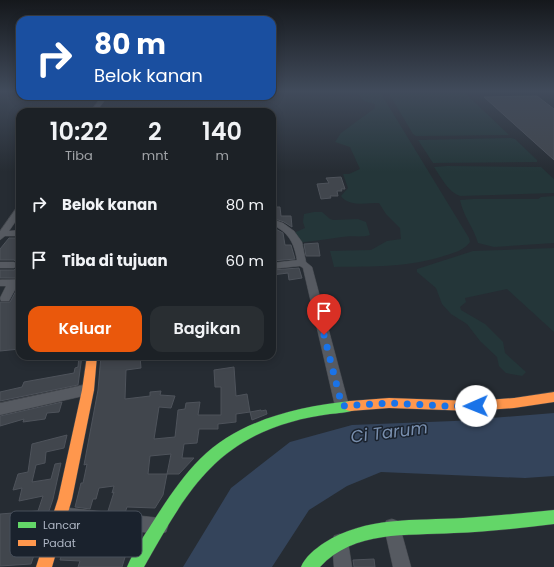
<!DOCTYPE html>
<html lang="id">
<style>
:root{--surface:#1c2126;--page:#292e32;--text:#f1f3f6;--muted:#a0a3a7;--line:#3a3e43;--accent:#ea580c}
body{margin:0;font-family:Poppins,sans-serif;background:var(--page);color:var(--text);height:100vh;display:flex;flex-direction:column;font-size:15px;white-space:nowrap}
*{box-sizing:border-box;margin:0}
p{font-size:13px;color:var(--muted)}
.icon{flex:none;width:22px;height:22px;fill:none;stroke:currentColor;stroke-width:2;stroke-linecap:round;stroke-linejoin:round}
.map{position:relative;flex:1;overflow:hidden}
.details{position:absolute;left:16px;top:108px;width:260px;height:252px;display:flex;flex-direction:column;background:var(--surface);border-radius:12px;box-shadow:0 2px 10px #0003,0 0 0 1px var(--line)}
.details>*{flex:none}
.hud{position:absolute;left:16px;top:16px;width:260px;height:84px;border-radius:12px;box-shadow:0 2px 10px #0003,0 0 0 1px var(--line);background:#1a4fa0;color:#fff;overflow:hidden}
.pin{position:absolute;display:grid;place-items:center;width:34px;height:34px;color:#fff;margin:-41px -17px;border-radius:50% 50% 50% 0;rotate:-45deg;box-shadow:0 0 4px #0007}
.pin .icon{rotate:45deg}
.me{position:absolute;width:44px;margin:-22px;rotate:269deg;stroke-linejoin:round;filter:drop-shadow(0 0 3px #0008)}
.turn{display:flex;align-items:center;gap:14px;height:84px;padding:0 12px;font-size:18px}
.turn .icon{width:52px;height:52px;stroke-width:2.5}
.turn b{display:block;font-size:28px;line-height:34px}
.eta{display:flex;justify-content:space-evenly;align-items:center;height:68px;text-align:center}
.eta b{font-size:24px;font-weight:600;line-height:28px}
.cta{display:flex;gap:8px;margin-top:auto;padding:8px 12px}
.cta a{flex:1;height:46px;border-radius:12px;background:var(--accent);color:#fff;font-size:16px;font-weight:600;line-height:46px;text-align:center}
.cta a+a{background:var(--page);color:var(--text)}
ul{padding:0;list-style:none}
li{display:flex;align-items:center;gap:12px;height:56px;padding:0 12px}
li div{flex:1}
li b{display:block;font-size:15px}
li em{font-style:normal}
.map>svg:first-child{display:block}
</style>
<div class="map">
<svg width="554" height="567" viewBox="0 0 554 567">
<rect width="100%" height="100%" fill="#262c33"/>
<g fill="#243639">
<path d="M357,92h23l89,146 1,4c-6,8 -14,10 -23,13 -39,13 -73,11 -113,12l-4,-16 41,-1 16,-9 14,-2 -1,-11 -14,-14 -7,-11c-12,0 -30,4 -38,-7l7,-8 -5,-14h6l11,-5 -10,-22 -15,-5 6,-9 34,-25v-4l-11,-3z"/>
<path d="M388,92h76l45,43 -93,1 -3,-2z"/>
<path d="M511,138l4,1 22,21v2l-104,1 -15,-23z"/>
<path d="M447,166l94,1 13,12v14l-94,3c-12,-4 -19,-19 -26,-29z"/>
<path d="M554,196v47l-60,4 -16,-4c-4,-15 -15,-27 -18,-43l13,-1h65l3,-2z"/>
<path d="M314,212h8l8,7 3,1 25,-1 8,3 4,13c-9,3 -18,0 -28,2 -16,2 -33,5 -50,6l4,-11 9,-4 -2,-6 1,-8z"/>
<path d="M554,248v84l-47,-43 -42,9 1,4 -6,5 1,3 24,14 18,18 2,11 21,19 -4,4 -16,-3 -7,-7 -2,-9 -17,-16 -13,-17 -16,-10 -9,-10 -6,-16 -19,-16v-3l56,-18z"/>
</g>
<path fill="#34445b" d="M554,413v63l-29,2 -144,-6 -34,14 -38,24 -37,57h-89l48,-79 59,-46 62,-17 102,-4z"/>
<g fill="#41464d" stroke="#4e535b" fill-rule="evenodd">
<path d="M537,96l17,13v51l-70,-63z"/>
<path d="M341,177l4,12h-4l1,2h-5l1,5h-8l1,2 -10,1 -4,-15 12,-1 -3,-5z"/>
<path d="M272,207h8l1,9h10l1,11 -8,-5 -12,-4z"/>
<path d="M272,227l11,6 2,12h6l4,14 -23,2z"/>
<path d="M9,238h11v26l-6,-4h-14v-11z"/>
<path d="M318,243l2,13h-14l-2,-12z"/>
<path d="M20,266v12h-20v-8h14z"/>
<path d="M299,268l3,10 -13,2 -1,-7 -16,2v-5z"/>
<path d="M18,287h2v62l-20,2v-49h10z"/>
<path d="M79,356h3l-4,29 -78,16v-9l22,-5 2,-5 50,-9 1,-5 3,-1z"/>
<path d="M101,356h39l1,12 -15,2 -1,29 25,-3v-4l11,-1 -1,4 15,1 -4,12 -12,-1 -5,32 21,-2 3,-27 7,-1 1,-6 14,-1 -2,13h23v-28h-6l-1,-17 20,-3 2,29 11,-2 3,18 -14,2v8l-18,2v5h-19l-2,14 -13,1 -2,14h12l-15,16h-12l-4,21 -8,13 -28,-1 -2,6 -17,-2 6,-19 -2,1 2,-7 -15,2 -3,11h-3l-3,10 -15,-2 6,-24h2l4,-19 -3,1 14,-75zM171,454l-4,20h-19l2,-18z"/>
<path d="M62,402l-3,10 -12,1 -2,6 -22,3 1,-3 -24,7v-10z"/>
<path d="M261,410v1l5,-1 1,4 -15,6 -2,-8z"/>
<path d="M67,435l-3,13 -18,4 -1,11 -9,2 -4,17 19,-3 4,-15 6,-1 -8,36 -22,65 -31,2v-52l38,-3 5,-15 -24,5 3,-13 -9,2 5,-16 10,-2 4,-28z"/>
<path d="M75,526l16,2 -1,2h19l30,3 -4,8h-5l-8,26h-44l2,-6 -20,-1 5,-18h3z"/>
<path d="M374,559l1,8h-21l-1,-7z"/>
</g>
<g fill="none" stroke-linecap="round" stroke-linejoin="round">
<g stroke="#44484e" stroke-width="1">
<g id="street">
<path d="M102,96h6l-12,16h-6z"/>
<path d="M17,207h3v8l-11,16 11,-1v6h-15l-5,4v-9z"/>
<path d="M272,219l11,4 11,8 8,11 4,20 6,5 37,139 -2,4 -5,2 -5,-2 -2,-4 -32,-138 -3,-2 -28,3v-6l25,-3c-3,-17 -8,-28 -25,-35z"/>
<path d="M0,262h14l5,3 -5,3h-14z"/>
<path d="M20,279v6l-3,1 -8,15h-8l-1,-3 6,-12h-6v-6z"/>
<path d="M88,384l4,2 2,4 -2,4 -92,21v-12z"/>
<path d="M61,507l99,11 6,2 2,6 -2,6 -6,2 -99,-11 -6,-2 -2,-6 2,-6z"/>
<path d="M392,519l6,2 2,6 11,40h-18l-9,-40 2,-6z"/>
<path d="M340,534l6,2 2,6 4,25h-18l-2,-25 2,-6z"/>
</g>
</g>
<g stroke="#44484e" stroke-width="1">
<g id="fast">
<path d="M350,401l4,1 2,4 -2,4c-7,3 -16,3 -24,4 -13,2 -26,4 -39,8 -81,23 -108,77 -147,145h-17c7,-17 19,-34 29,-50 13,-20 27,-41 44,-58 39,-39 97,-52 150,-58z"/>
<path d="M554,510v14c-33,4 -67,8 -100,9 -47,3 -100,-3 -134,34h-19c4,-10 14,-18 23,-24 42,-27 91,-22 139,-25 30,-2 61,-5 91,-8z"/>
</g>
</g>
<g stroke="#44484e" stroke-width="1">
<g id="slow">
<path d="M87,356h10l-3,34 -22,109 -20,68h-16l22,-68 24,-109z"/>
<path d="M554,392v10l-40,6 -41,3 -84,-3 -39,3 -4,-1 -2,-4 2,-4 4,-1 39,-3 84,3 41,-3z"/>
</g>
</g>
<use href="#street" fill="#565a61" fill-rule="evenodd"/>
<use href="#fast" fill="#63d668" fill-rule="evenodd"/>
<use href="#slow" fill="#ff974d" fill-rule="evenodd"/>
</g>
<linearGradient id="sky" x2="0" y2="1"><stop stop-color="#15181c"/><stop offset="0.53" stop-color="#414b5b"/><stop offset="1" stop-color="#414b5b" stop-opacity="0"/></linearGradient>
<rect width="554" height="172" fill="url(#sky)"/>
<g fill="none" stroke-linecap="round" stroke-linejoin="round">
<path stroke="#1a73e8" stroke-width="7" stroke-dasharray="0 12.6" d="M324,335l18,71 48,-3 56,3h30"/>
</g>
<g text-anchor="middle" stroke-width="3" stroke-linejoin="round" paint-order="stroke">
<g font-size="17" font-style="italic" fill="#788ead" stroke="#1a222d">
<text transform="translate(389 432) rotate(-7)" y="6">Ci Tarum</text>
</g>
</g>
<rect x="10" y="511" width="132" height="46" rx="6" fill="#1a222d" stroke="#474f5b" stroke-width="1"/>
<rect x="18" y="522" width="18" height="6" fill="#63d668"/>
<rect x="18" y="540" width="18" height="6" fill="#ff974d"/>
<g font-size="11" fill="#afb7c5">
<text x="43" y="529">Lancar</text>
<text x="43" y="547">Padat</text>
</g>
</svg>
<div class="pin" style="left:324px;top:335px;background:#d93025"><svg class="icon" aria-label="arrive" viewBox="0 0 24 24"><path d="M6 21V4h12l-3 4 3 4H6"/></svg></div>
<svg class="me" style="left:476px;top:406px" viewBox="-20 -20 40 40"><circle r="19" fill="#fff"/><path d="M0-13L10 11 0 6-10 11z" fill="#1a73e8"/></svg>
<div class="hud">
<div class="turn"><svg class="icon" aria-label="right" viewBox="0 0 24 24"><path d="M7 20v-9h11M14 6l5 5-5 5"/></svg><div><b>80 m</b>Belok kanan</div></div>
</div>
<section class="details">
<div class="eta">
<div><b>10:22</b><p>Tiba</p></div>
<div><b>2</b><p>mnt</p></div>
<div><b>140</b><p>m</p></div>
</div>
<ul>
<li><svg class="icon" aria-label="right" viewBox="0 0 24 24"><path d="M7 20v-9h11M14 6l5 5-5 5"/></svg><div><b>Belok kanan</b></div><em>80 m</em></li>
<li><svg class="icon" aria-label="arrive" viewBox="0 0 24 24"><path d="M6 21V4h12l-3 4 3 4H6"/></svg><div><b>Tiba di tujuan</b></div><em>60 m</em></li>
</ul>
<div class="cta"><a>Keluar</a><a>Bagikan</a></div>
</section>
</div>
